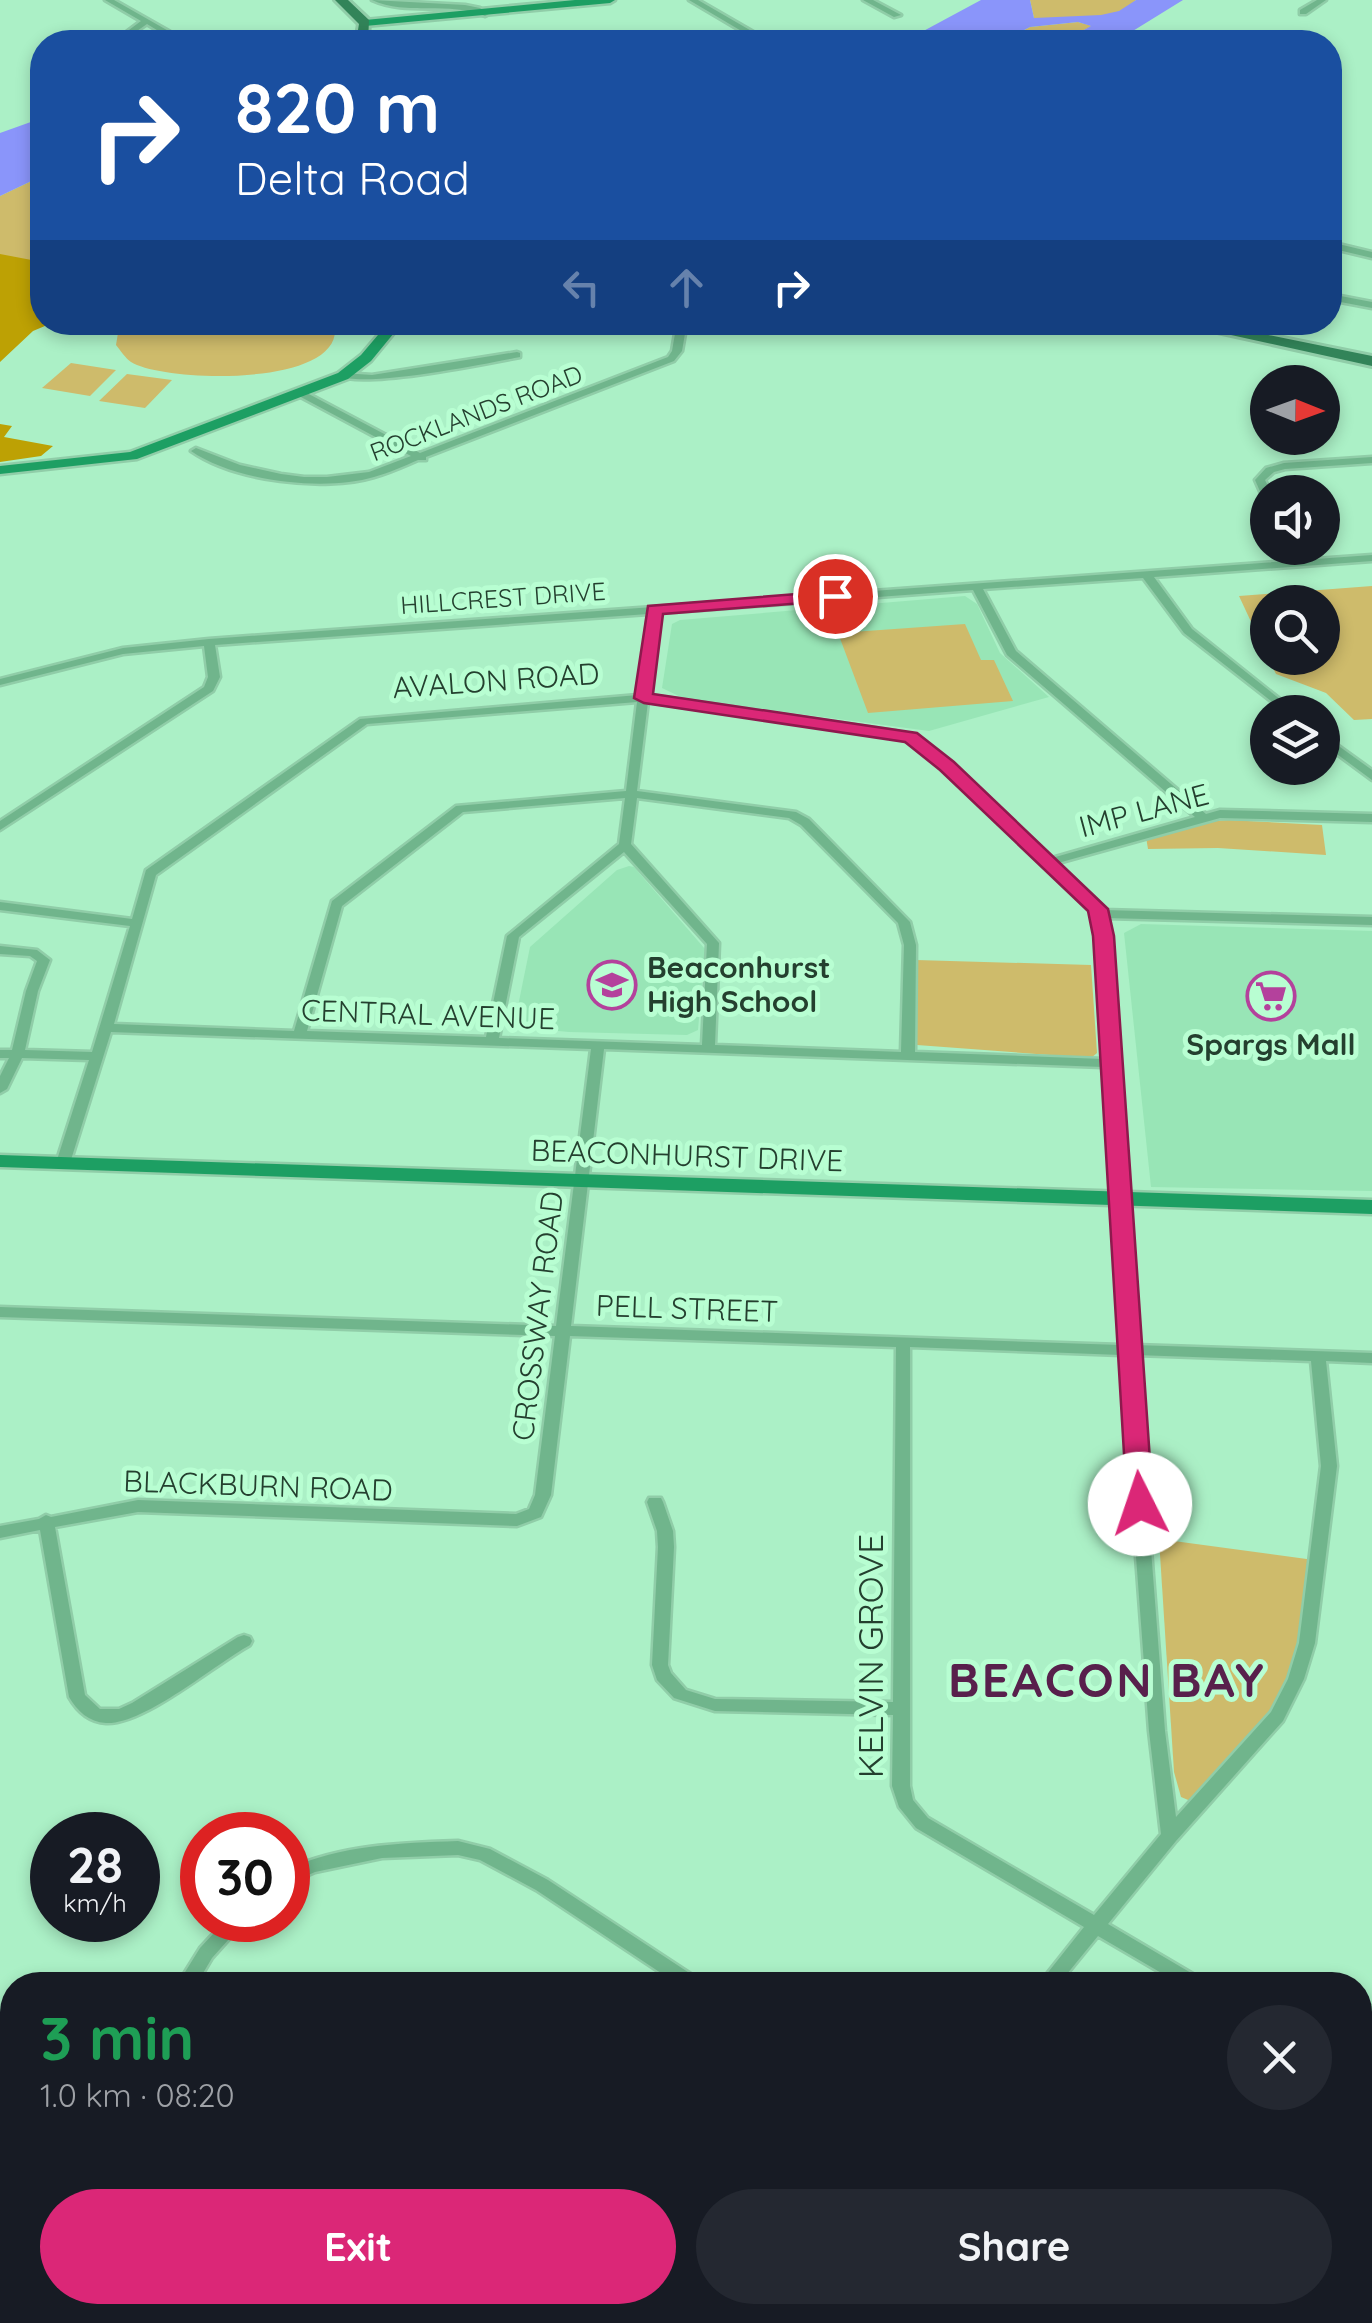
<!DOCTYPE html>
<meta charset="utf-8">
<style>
:root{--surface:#171b24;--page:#242831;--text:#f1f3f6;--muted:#9ea1a6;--accent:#db2777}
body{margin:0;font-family:Quicksand,sans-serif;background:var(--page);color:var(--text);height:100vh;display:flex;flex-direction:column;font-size:38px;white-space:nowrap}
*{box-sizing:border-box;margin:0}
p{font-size:32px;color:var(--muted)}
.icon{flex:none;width:55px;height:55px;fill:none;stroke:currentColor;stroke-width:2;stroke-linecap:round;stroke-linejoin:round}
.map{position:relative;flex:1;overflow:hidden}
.panel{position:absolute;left:0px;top:1972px;width:1372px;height:352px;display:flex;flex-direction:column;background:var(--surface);border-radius:40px 40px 0 0;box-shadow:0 5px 15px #0003}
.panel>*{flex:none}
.banner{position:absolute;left:30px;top:30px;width:1312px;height:305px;border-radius:40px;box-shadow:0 5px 15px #0003;background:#1a4fa0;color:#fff;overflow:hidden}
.needle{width:65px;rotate:91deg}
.controls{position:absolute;left:1250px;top:365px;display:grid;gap:20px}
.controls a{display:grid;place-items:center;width:90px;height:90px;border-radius:50%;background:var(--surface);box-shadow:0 5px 15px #0003;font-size:50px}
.speed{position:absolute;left:30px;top:1812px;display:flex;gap:20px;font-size:50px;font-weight:700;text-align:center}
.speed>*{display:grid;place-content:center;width:130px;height:130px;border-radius:50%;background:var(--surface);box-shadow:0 5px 15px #0003;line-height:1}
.speed small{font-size:25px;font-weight:400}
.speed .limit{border:15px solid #d22;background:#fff;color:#111}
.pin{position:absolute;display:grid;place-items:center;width:85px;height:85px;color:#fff;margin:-42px;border:5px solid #fff;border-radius:50%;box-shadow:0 2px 10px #0007}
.me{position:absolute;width:110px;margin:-55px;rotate:356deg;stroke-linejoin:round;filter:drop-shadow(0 0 8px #0008)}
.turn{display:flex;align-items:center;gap:35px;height:210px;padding:0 40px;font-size:45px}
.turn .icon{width:130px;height:130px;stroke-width:2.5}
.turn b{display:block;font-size:70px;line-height:85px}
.lanes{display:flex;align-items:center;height:95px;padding:0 40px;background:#0003;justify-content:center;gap:50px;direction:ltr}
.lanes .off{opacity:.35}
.round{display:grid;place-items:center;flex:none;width:105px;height:105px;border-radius:52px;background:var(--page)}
.head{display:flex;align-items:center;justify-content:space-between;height:170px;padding:0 40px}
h1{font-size:60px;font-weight:800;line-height:75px;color:#1e9e55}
.button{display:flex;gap:20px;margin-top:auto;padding:20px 40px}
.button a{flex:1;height:115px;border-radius:60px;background:var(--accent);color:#fff;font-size:40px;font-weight:800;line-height:115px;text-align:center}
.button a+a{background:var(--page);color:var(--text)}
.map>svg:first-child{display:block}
</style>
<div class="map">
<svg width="1372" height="2323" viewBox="0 0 1372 2323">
<rect width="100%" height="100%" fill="#abf0c6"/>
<g fill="#98e5b6">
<path d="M965,596l12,8 23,49 49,44 -120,34 -244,-32 -23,-11 10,-64 8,-4z"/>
<path d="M629,866l5,1 71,82 -7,81 -11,5 -118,-3 -42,-4 -12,-7 15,-74 87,-77z"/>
<path d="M1141,924l231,7v260l-221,-4 -27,-254z"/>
</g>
<g fill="#cebb6b">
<path d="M1030,0h106c-20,23 -73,19 -102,18z"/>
<path d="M1078,22l14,4 -10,5 -5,11h-76l29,-15z"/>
<path d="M42,176v127l-42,41v-148z"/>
<path d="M334,322c17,66 -170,61 -203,40 -5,-3 -11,-12 -15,-17l3,-18 5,-4z"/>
<path d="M71,363l45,7 -26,26 -48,-8z"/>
<path d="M127,374l45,6 -27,28 -46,-7z"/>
<path d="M1372,586v133l-18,1 -28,-27 -50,-19 -8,-16h54v-56h-54l-1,54 -28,-60z"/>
<path d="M965,624l16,36h13l19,41 -145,12 -30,-80z"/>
<path d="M1228,820l94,5 4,30 -108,-7 -70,1 -2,-12 54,-15z"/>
<path d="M916,960l175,5 6,88 -6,5 -174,-13z"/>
<path d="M1159,1539l155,21 -13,93 -29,60 -79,89 -12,-5 -7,-25z"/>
</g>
<g fill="#bda104">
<path d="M0,254l42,8v60l10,1 -19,8 -33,31z"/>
<path d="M0,424l12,2 -8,11 49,9 -12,10 -41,6z"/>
</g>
<g fill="#8a95fa">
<path d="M981,0h49l4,18 67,-3 18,-4 17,-11h47l-68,42h-38l5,-11 9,-5 -13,-4 -48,5 -29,15h-98z"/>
<path d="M42,118v58l-42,20v-63z"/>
</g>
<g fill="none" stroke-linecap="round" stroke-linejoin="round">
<g stroke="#90cda8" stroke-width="5">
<g id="street">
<path d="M105,0h9l58,33 -7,2 -18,-11 -26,18h-8l28,-21z"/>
<path d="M372,0l93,5 15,3 9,6 -4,2c-36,-15 -78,0 -113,-16z"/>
<path d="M689,0h9l69,40 -7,2z"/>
<path d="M863,0h10l28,15 -7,2z"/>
<path d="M1317,0h9l-20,14h-6v-4z"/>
<path d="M1330,242l42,10v6l-42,-10z"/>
<path d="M1330,294l42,8v6l-42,-8z"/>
<path d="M677,322h10l-5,29 -8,10 -248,96v3h-8c-14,6 -29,13 -44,17 -50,15 -140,4 -183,-26l5,-3 44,17 41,9 23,3h23l42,-5 42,-16 -112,-60v-4h6l115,61 248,-96 4,-6z"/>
<path d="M517,352l3,1v4c-36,7 -153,31 -182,19l5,-3 29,2z"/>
<path d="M1372,457v6l-87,6 -11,3 -9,8 6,12h-3v9l-5,-3 -8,-18 11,-12 18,-5z"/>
<path d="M1372,555v6l-218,16 38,52 104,83h-11l-101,-79 -41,-55 -160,11 33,62 190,163 14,-4 152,4v8l-152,-4 -162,45 45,47 269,7v8l-266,-7 29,427 237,8v10l-46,-2 11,105 -22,177 -11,36 -21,42 -107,120 -68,83 95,56 3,5h-24l-84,-49 -40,49h-20l46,-58 -168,-99 -17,-21 -7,-21 1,-71 -178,-4 -41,-13 -17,-18 -5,-15 6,-118 -1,-16 -10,-29 2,-4h12l2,4 10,29 1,16 -6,118 3,8 15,17 29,9 178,3 3,-355 -326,-11 -19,159 -10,22 -24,9 -379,-14 -83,15 30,168 15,14h19l13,-6 106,-66 6,-2 6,2 2,4 -2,4c-36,20 -106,80 -144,78 -17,-1 -29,-12 -37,-26l-29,-167 -40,8v-12l39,-7 7,-4 5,2 87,-17 378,14 13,-5 6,-14 20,-159 -555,-19v-10l556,19 35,-277 -480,-17 -41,131 -7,4 -7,-4 33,-103 -67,-2 -15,31 -7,4v-17l9,-18h-9v-8h12l14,-59 11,-30 -7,-5 -30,-2v-8l37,4 13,10 -12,31 -13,59 67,2 38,-126 -130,-16v-8l132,17 14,-49 214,-151 278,-24 10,-81 -433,31 5,32 -7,14 -213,139v-9l204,-134 4,-10 -4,-31 -81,8 -123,31v-6l123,-31 86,-9zM973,590l34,65 188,162 -143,41 -129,-118 -28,-9 -246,-36 10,-82zM637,702l-11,89 -170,15 -124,95 -38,130 -180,-7 42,-149 211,-151zM648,702l245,35 22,7 131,121 48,50 9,144 -188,-7 1,-107 -6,-23 -101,-103 -13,-7 -159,-21zM625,798l-6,46 -112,92 -21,101 -179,-6 35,-125 121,-94zM637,798l152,20 12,7 97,98 6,22 -3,107 -186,-7 4,-102 -88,-99zM624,852l83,92 -5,101 -203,-7 20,-101zM604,1049l499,18 17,278 -549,-19zM910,1347l211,8 28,376 12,103 -67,81 -166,-97 -15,-18 -3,-14zM1136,1355l175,6 10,105 -22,177 -11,36 -17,33 -95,105 -11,-86z"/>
<path d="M1322,734l50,36v10l-50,-37z"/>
<path d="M458,1841l32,8 58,31 152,100 3,5h-24l-143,-95 -56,-30 -22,-5 -76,3 -67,14 -27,12v-15c53,-24 112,-26 170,-28z"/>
<path d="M226,1920h20l-34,38 -16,27h-19l23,-37z"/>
<path d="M1372,2006c0,14 0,27 -12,32 0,-14 -3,-26 12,-32z"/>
<path d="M1360,2074l12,5v18l-12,-5z"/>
<path d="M0,2108c16,5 12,19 12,33 -12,-5 -12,-19 -12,-33z"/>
<path d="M26,2312h29c-7,11 -25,11 -39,11l3,-6z"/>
<path d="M114,2312h21l5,11h-21z"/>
<path d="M503,2312c14,0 29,-3 35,11 -14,0 -28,0 -35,-11z"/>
<path d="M754,2312h23l-7,11h-22z"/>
<path d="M1136,2312h22l-6,11h-22z"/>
</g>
</g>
<g stroke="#90cda8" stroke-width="5">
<g id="secondary">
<path d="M575,0h40l-5,3 -245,23 -6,-3 6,-3z"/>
<path d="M389,322h14l-32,39 -23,18 -211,80 -137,15v-8l130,-14 208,-79 23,-18z"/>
<path d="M0,1155l1372,45v14l-1372,-47z"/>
</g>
</g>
<g stroke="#90cda8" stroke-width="6">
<g id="primary">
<path d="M335,0h13l21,20 -1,22h-12l3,-18z"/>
<path d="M1172,322h32l168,34v10z"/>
</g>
</g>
<use href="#street" fill="#70b58c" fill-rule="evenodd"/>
<use href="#secondary" fill="#1d9f63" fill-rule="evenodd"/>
<use href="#primary" fill="#328459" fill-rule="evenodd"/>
</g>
<path fill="#db2777" stroke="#8e194d" stroke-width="2.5" d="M835,591l9,5 -3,4 -178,14 -10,80 264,39 37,29 154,147 6,27 39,568 -4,7h-18l-4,-7 -34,-568 -5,-25 -148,-141 -35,-28 -261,-39 -10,-5 14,-92z"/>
<defs>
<g id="school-ring" transform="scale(2.5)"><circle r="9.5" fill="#b8fed2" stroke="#b4419c" stroke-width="1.5"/><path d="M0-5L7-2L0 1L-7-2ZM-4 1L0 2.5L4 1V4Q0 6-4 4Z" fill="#b4419c"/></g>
<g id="supermarket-ring" transform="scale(2.5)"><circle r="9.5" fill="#b8fed2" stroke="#b4419c" stroke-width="1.5"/><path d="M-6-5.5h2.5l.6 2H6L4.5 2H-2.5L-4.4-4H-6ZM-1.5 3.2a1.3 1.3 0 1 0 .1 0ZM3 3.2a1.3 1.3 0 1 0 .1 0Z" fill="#b4419c"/></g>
</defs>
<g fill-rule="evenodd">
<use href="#school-ring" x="612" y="985"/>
<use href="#supermarket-ring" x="1271" y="996"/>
</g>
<g text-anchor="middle" stroke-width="10" stroke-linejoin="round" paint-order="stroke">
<g font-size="25" fill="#24402f" stroke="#b8fed2">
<text transform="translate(476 413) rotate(-21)" y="9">ROCKLANDS ROAD</text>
<text transform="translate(503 598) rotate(-4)" y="9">HILLCREST DRIVE</text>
</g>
<g font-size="30" fill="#24402f" stroke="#b8fed2">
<text transform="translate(496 681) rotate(-4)" y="10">AVALON ROAD</text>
<text transform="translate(1144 811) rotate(-15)" y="10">IMP LANE</text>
<text transform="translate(428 1015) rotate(2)" y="10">CENTRAL AVENUE</text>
<text transform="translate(687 1156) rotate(2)" y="10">BEACONHURST DRIVE</text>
<text transform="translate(687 1309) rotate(2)" y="10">PELL STREET</text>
<text transform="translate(538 1316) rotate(-83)" y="10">CROSSWAY ROAD</text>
<text transform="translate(258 1486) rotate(2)" y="10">BLACKBURN ROAD</text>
</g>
<g font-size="30" font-weight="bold" fill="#24402f" stroke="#b8fed2" text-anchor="start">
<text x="647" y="978">Beaconhurst<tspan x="647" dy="34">High School</tspan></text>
<text x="1271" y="1055" text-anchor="middle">Spargs Mall</text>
</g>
<g font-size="35" fill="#24402f" stroke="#b8fed2">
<text transform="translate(871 1656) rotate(-90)" y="12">KELVIN GROVE</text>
</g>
<g font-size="48" font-weight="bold" letter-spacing="2.5" fill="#58204c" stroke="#b8fed2">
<text x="1107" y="1697">BEACON BAY</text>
</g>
</g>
</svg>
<div class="controls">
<a><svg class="needle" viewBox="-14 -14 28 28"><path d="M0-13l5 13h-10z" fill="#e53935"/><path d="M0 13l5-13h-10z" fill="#9ea1a6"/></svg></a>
<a><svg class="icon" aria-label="sound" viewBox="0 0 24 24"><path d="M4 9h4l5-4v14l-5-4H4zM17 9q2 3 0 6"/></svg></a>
<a><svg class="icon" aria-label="search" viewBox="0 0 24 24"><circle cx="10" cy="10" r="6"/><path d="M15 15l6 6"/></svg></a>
<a><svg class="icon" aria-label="layers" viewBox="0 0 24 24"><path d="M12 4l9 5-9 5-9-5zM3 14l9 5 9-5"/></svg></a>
</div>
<div class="speed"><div>28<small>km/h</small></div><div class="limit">30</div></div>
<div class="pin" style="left:835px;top:596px;background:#d93025"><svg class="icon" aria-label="arrive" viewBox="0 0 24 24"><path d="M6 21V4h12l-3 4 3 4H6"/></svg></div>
<svg class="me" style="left:1140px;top:1504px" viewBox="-20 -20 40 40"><circle r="19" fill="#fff"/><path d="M0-13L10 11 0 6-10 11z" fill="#db2777"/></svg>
<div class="banner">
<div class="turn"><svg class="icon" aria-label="right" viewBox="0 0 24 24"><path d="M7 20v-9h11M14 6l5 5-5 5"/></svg><div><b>820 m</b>Delta Road</div></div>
<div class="lanes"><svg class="icon off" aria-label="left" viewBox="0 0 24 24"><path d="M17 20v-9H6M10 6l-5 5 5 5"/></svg><svg class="icon off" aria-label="ahead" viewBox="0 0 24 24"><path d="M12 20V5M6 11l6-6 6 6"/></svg><svg class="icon" aria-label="right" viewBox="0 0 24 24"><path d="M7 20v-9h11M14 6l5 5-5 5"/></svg></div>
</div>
<section class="panel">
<div class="head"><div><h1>3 min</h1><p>1.0 km · 08:20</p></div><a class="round"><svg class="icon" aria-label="close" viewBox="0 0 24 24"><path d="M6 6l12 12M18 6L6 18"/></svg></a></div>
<div class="button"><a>Exit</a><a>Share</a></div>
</section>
</div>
